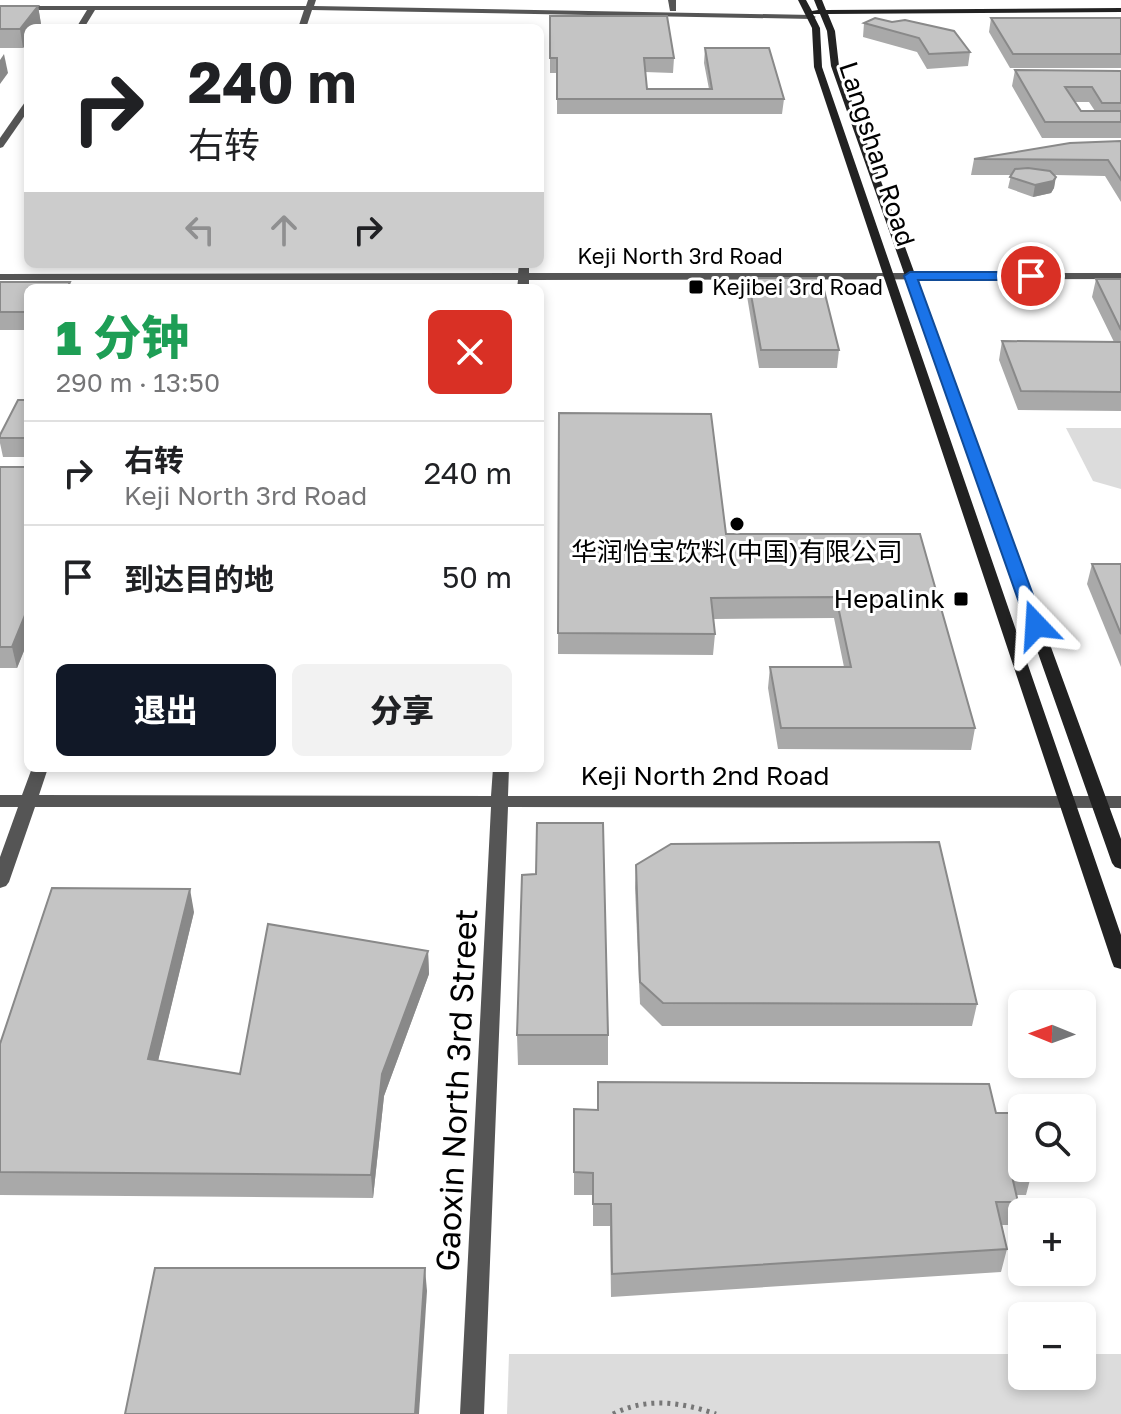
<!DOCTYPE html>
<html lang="zh">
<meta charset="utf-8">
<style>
:root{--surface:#fff;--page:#f2f2f2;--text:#202124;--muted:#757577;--line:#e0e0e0;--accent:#111827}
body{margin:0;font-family:"Golos Text","Noto Sans SC",sans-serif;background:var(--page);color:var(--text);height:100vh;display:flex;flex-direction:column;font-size:30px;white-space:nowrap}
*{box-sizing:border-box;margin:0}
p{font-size:26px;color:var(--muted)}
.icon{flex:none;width:44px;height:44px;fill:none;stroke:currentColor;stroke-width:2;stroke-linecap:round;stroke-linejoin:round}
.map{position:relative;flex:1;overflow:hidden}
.panel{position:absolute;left:24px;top:284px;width:520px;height:488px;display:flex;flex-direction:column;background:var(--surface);border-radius:12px;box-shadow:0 4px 12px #0003}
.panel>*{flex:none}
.top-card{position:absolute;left:24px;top:24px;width:520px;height:244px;border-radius:12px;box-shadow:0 4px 12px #0003;background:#fff;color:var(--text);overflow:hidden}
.needle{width:52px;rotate:271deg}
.tools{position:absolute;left:1008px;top:990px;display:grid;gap:16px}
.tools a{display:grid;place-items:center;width:88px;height:88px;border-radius:12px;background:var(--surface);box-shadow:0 4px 12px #0003;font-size:40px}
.pin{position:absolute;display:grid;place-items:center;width:68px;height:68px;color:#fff;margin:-34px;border:4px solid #fff;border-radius:50%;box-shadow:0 2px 8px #0007}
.me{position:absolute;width:88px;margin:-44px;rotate:340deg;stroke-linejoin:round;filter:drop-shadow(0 0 6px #0008)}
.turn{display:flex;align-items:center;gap:28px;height:168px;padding:0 32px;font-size:36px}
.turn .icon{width:104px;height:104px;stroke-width:2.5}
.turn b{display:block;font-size:56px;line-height:68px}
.lanes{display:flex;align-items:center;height:76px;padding:0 32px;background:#0003;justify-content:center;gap:40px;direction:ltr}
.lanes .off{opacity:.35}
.round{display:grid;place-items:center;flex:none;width:84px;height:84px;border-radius:12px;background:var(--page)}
.headline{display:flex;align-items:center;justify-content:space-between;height:136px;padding:0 32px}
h1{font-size:48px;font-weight:800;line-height:60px;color:#1e9e55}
.primary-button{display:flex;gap:16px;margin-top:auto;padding:16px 32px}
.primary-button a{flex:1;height:92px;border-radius:12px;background:var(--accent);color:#fff;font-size:32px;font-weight:800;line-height:92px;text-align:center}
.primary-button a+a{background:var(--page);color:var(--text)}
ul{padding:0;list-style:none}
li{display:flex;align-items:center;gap:24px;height:104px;padding:0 32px;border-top:2px solid var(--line)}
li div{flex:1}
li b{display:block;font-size:30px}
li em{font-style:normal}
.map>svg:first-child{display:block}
</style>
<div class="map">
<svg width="1121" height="1414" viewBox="0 0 1121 1414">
<rect width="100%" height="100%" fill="#fff"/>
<g fill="#dcdcdc">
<path d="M1066,428h55v61l-28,-8z"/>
<path d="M509,1354h513v22h60v-22h39v60h-614z"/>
</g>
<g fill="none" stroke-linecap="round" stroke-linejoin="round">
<path stroke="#777" stroke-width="5" stroke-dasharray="3 5" stroke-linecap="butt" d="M613,1414c34,-17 68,-12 103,0"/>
<path fill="#555" fill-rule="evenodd" d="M668,0h8v11h-6z"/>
<g fill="#555" fill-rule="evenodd">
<path d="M308,0h8l-2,6 498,9 4,2 -4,2 -500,-9 -6,18h-8l6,-18h-209l-11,18h-8l11,-18h-87v-4h306z"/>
<path d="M28,101v10l-25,36 -3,1v-10l25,-36z"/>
<path d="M519,264h10v9h592v6l-592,1v8h-12l1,-8h-518v-6l518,-1z"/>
<path d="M32,768h16l-9,27 452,1 2,-28h16l-1,28h613v12l-613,-1 -24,607h-24l31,-607h-456l-26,75 -3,4 -6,2v-31l18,-50h-18v-12h22z"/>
</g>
<path fill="#222" fill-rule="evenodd" d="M798,0h8l6,11 6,-1 -4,-10h8l4,10 295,-2v4l-293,2 7,17 4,35 282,773v30l-6,-2 -3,-4 -281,-797 -4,-35 -7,-17h-7l7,14 2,39 299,868v34l-7,-2 -2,-5 -298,-895 -2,-39z"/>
</g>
<g fill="#a9a9a9" fill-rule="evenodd">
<path d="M0,6h38l3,18 -13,4v14l-5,6h-23z"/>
<path d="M550,16l124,42 -1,15 -28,-1 2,17h62l-5,-26 1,-15 79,51 -2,15h-225v-41h-7z"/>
<path d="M991,18h130v50h-111l-21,-36z"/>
<path d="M864,23l106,29 -2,14 -41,3 -10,-17 -54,-15z"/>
<path d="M1015,70l106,1v67h-79l-30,-52zM1075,102h14l6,9h-14z"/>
<path d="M1121,141v61l-16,-26 -50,-1 -1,13 -3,5 -18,4 -25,-9 3,-13h-40l3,-16z"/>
<path d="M748,278l91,72 -2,18h-78l-12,-72z"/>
<path d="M1096,279h25v132l-103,-1 -19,-50 3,-19 112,1 -22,-45z"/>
<path d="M0,282h70l1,6h-43v42h-28z"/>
<path d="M28,400v57h-25l-3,-14v-8z"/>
<path d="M559,413l167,121h194l55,194 -4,22 -193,-1 -10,-61 2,-21h74l-10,-49 -121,1 2,15 -2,21 -155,-1z"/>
<path d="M0,467h28v174l-11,27h-17z"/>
<path d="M1092,564h29v103l-34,-83z"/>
<path d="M636,865l341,139 -5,22h-310l-22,-22 -5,-116z"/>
<path d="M194,912l-36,148 82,14 188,-123 1,23 -45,122 -11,102 -373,-3v-151z"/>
<path d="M517,1035h91v30h-90z"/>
<path d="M598,1082l398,31 36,59 -6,23h-10l2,7 -6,23h-10l5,24 -6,23 -390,25 -1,-71h-17v-31h-19v-86l23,1z"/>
</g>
<g fill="#898989">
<path d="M38,6l3,18 -3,4h-10v14l-5,6 -3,-19z"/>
<path d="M4,54l4,19 -8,11v-24z"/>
<path d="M1056,177l-2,11 -3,5 -18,4 2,-12z"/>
<path d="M28,608v33l-11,27 -5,-21z"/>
<path d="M190,889l4,23 -41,170 -5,-23z"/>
<path d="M428,951l1,23 -45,122 -11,102 -2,-23 11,-101z"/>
<path d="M425,1268l2,23 -8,123h-4z"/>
</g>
<g fill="#c4c4c4" stroke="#898989" stroke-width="2">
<path d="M0,6h38l-18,23h-20z"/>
<path d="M550,16h117l7,42h-30l3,31h65l-7,-41h64l15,51h-227v-41h-7z"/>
<path d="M875,18l17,4 13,-2 49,11 16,21 -41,2 -10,-16 -55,-15z"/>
<path d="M991,18h130v36h-108z"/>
<path d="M1015,70l106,1v32h-19l-10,-16h-27l16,24h40v11h-76z"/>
<path d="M1121,141v39l-13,-20 -134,-1 96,-16z"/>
<path d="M1028,168l22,3 6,6 -3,4 -18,4 -25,-8 5,-8z"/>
<path d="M748,278h73l18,72h-78z"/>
<path d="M1096,279h25v51z"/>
<path d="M0,282h70l-3,6h-39v24h-28z"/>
<path d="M1002,341l119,1v50l-100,-1z"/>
<path d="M18,400h10v38h-28v-3z"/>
<path d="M559,413l152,1 15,120h194l55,194h-194l-11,-61h81l-15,-70 -125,1 4,36 -157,-1z"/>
<path d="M0,467h28v141l-16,39h-12z"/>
<path d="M1092,564h29v70z"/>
<path d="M537,823h66l5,212h-91l5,-160 14,-1z"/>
<path d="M939,842l38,162 -314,-1 -23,-21 -4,-117 35,-21z"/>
<path d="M52,888l138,1 -42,170 92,15 28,-150 160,27 -46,123 -11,101 -371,-3v-128z"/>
<path d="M598,1082l391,2 7,29h22l4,16v39h9l1,4h-21l7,30h-22l11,47 -395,25 -1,-70h-18v-31l-19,-1v-63l24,1z"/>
<path d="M155,1268h270l-10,146h-290z"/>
</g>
<path fill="#1a73e8" stroke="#114b97" stroke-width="2" d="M910,272h121l6,4 -6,4h-113l126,345 -2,4h-12l-3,-4 -123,-349z"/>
<g fill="#000" stroke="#fff" stroke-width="3">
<rect x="688" y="279" width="16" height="16" rx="4"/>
<circle cx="737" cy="524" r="8"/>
<rect x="953" y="591" width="16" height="16" rx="4"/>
</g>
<g text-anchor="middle" stroke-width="6" stroke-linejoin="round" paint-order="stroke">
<g font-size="22" fill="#000" stroke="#fff">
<text x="680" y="264">Keji North 3rd Road</text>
</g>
<g font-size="22" fill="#000" stroke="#fff" text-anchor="start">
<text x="712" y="295">Kejibei 3rd Road</text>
</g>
<g font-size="26" fill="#000" stroke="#fff">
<text transform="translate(877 154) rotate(72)" y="9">Langshan Road</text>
<text x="705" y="785">Keji North 2nd Road</text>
</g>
<g font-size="26" fill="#000" stroke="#fff">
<text x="737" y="561">华润怡宝饮料(中国)有限公司</text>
<text x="945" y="608" text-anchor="end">Hepalink</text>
</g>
<g font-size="32" fill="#000" stroke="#fff">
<text transform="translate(457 1090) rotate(-87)" y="11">Gaoxin North 3rd Street</text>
</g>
</g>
</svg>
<div class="tools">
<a><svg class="needle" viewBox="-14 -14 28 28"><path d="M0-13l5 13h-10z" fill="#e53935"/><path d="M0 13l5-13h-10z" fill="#757577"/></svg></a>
<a><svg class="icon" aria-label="search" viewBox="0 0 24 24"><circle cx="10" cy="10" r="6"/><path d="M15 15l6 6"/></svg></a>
<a>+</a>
<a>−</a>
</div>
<div class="pin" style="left:1031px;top:276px;background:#d93025"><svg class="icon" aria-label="arrive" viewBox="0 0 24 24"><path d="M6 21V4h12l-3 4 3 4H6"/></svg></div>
<svg class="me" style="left:1036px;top:625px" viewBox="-20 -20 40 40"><path d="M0-17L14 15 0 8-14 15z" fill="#1a73e8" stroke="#fff" stroke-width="4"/></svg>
<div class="top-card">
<div class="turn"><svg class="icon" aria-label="right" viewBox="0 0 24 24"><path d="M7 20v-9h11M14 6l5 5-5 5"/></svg><div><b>240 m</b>右转</div></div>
<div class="lanes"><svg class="icon off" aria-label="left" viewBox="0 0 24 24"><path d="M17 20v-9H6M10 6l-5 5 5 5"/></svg><svg class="icon off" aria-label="ahead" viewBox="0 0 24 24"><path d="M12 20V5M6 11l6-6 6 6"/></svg><svg class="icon" aria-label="right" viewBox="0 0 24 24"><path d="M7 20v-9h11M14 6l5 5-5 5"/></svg></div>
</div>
<section class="panel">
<div class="headline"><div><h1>1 分钟</h1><p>290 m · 13:50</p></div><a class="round" style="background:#d93025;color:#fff"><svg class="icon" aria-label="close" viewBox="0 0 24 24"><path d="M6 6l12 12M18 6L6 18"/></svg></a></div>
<ul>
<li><svg class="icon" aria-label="right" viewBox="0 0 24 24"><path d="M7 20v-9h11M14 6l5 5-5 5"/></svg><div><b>右转</b><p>Keji North 3rd Road</p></div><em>240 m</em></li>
<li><svg class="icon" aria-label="arrive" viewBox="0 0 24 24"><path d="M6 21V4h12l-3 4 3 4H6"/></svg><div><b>到达目的地</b></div><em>50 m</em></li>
</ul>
<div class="primary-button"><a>退出</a><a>分享</a></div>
</section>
</div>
